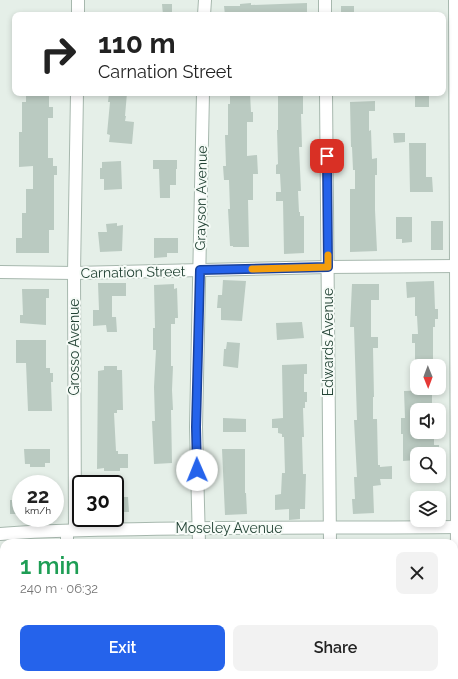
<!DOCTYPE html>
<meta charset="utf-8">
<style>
:root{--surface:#fff;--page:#f2f2f2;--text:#222;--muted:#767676;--accent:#2563eb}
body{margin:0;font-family:Raleway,sans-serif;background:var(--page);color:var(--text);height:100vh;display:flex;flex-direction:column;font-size:15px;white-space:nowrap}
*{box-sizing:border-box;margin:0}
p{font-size:13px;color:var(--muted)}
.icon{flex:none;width:22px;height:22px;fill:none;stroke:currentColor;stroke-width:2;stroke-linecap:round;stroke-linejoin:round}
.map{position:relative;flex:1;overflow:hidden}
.panel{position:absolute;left:0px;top:539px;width:458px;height:140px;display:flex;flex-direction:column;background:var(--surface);border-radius:12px 12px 0 0;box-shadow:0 2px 6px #0003}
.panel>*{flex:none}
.banner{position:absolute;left:12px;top:12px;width:434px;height:84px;border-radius:8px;box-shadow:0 2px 6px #0003;background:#fff;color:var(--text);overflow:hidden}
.needle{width:26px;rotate:179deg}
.tools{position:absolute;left:410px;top:359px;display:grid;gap:8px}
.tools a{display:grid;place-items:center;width:36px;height:36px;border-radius:8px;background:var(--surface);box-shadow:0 2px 6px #0003;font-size:20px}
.speed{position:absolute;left:12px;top:475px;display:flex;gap:8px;font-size:20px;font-weight:700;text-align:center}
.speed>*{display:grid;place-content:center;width:52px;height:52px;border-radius:50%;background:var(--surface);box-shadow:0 2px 6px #0003;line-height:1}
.speed small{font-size:10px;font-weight:400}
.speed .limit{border:2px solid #111;border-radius:6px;background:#fff;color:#111}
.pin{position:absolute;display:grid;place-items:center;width:34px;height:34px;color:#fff;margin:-17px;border-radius:8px;box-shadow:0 2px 6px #0006}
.me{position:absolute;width:44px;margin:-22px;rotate:359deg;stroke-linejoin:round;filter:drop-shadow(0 0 3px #0008)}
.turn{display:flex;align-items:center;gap:14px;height:84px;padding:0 20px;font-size:18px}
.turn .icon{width:52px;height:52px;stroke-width:2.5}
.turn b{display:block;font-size:28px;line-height:34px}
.round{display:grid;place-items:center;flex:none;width:42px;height:42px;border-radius:8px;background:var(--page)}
.summary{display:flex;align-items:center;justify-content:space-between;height:68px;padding:0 20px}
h1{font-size:24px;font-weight:600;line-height:30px;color:#1e9e55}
.cta{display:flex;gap:8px;margin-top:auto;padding:8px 20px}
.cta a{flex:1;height:46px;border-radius:8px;background:var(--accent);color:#fff;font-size:16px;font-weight:600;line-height:46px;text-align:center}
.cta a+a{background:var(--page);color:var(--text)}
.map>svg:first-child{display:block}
</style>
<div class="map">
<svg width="458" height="679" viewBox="0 0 458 679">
<rect width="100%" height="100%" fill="#e5efe8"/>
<g fill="#bacac1">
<path d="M251,3v2l56,-2v12h-82l-1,-9h16v-2z"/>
<path d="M162,4h10v11h-9z"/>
<rect x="341" y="6" width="13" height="9"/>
<path d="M26,93h23v14h4v11h-5v40h5v8h4v9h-3v55h-5v23h-33v-15h6v-25h4v-24h7v-23l-14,1v-35h3v-30h4z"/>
<path d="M109,93h18l-2,23h1l-1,5 9,1 -2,22 -23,-2 1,-7 -3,-1 3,-32h-2z"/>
<path d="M230,93h20l1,19h2v10h-6v34l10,-1 1,19h-5v26h-5l1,47h-16v-1h-3l-2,-37h2l-1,-29h-5l-1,-14h3l-1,-31h3v-31h2z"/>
<path d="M278,93h25v21h-2l1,33h-3l2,44h-3l1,21h1v4h4v37l-20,1 -1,-53h-7v-9h5l-1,-18h-4v-9l2,-1 -1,-34h1z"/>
<rect x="415" y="93" width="14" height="14"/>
<path d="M375,101v10h-6v20l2,-1 1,29 5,-1v17h-2v35l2,41 -27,1v-63h5v-19h-2l-1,-23h-1l-1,-45z"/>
<path d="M393,133h12v9l-11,1z"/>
<path d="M409,143h17v34h6l1,15h-23z"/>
<path d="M153,160h24v9h-1v16h-6v13h-10l-1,-29h-6z"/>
<path d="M121,161l1,28 -18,1v-11h-4v-11h2v-6z"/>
<path d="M396,217h16v25l-10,1v-4h-6z"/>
<rect x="431" y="221" width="12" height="29"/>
<path d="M117,223v3l6,-1 -1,26 -22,1 -2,-20h9l-1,-8z"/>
<path d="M154,238h24v15h-11v4l-13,1z"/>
<path d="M223,280l23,1 -4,40 -21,-1v-12h-4l1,-13h4z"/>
<path d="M434,281l1,28h3v10h-3v8h-2v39h-18v-23h-3v-9h6l-1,-18h-2v-19l-8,1 -1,-16z"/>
<path d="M98,283h28v13h-14v21h4l1,15h-10l-1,-7 -13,1v-16h6z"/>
<path d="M174,284v5l3,-1 1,30h-3v6h-4v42h2l-1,24 1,20h-2l1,53 -18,1 -2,-43h3l-1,-34 2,-37h-3v-22h2l-1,-43z"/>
<path d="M352,284h27v16h-8v37h7v11h-5l1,49h-1v22h4l1,46h2v2l12,-1v13h-12l1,6 -8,1 1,27 -21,1 -1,-15h3l-1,-22h3l-3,-57h3l-3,-93h-4z"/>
<path d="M22,289h27v9h-3v27l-26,-2v-8h3z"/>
<path d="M302,322l2,16 -27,2 -1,-17z"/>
<path d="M16,340h30v28h4v5h3v9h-2l1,29h-24l-2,-48h-10z"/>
<path d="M227,342l13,1 -2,25 -15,-2 1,-17h2z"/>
<path d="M307,364v10h-3v18h3v10h-2v6h-2l1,29h-2l1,37h3l-1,35h-5v10l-11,1v-11l-14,1v-15l6,-1 1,-21h3l-1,-36h-2v-3l-4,-1v-5h-6v-9l11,-1 -1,-53z"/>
<path d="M104,366h13v4h5l1,40h-6v3h-3l2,38h2v3h10v14h-8v3h-16v-3l-7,1 1,-98 6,-1z"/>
<path d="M432,390v16h-15v26h17v13h5v9h-22v6l-14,1v-27h-2v-16h4l-1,-27z"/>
<path d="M223,418l23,1v13h-23z"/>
<path d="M24,449h26v14h-5v4h-15v-3h-5z"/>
<path d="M222,449h23v44h1l1,21 -22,1z"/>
<path d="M115,497h13l1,15h-14z"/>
<rect x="10" y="500" width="11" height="14"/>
</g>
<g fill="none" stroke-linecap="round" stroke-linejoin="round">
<g stroke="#a7b8ae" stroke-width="14">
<g id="minor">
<path d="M325,0v15"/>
<path d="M455,0l2,527 -1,152"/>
<path d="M78,15v-15"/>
<path d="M204,15l1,-15"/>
<path d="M326,93l4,450"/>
<path d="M0,272l74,1 254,-6 130,-1"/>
<path d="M75,530l-1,-257 3,-180"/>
<path d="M67,531v12"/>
<path d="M0,534c48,-4 97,-4 146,-5 104,-2 208,-1 312,-2"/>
<path d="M199,543l-3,-116 7,-334"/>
<path d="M69,675l1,4"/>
<path d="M329,679l1,-4"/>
</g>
</g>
<use href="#minor" stroke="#fff" stroke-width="12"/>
</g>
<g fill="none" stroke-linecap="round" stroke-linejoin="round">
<g stroke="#184099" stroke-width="10">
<path id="route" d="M197,470l-1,-43 4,-157 128,-3 -1,-111"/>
</g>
<use href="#route" stroke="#2563eb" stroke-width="7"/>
<path stroke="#f59e0b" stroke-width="7" d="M252,269l76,-2v-12"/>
</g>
<g text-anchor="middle" stroke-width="4" stroke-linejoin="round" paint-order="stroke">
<g font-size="14" fill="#224234" stroke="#f6fbf7">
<text transform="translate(201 198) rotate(-89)" y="5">Grayson Avenue</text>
<text transform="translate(133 272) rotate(-1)" y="5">Carnation Street</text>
<text transform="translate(328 342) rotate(-90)" y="5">Edwards Avenue</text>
<text transform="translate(74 347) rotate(-90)" y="5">Grosso Avenue</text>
<text x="229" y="533">Moseley Avenue</text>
</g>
</g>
</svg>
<div class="tools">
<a><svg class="needle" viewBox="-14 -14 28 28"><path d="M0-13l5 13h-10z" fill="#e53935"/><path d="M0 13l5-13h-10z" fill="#767676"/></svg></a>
<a><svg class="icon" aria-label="sound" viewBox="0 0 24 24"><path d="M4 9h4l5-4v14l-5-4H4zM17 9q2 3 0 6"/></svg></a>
<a><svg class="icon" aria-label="search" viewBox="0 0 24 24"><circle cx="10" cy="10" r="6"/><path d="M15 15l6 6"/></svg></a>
<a><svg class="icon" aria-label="layers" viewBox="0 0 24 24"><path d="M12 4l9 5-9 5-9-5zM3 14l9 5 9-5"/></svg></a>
</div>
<div class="speed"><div>22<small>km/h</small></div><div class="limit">30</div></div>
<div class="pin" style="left:327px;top:156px;background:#d93025"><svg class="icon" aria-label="arrive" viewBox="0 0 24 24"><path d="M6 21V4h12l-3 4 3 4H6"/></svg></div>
<svg class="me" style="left:197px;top:470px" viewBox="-20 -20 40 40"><circle r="19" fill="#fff"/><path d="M0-13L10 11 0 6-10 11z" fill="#2563eb"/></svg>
<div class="banner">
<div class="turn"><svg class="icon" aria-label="right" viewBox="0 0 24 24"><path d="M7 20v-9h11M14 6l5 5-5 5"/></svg><div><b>110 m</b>Carnation Street</div></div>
</div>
<section class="panel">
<div class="summary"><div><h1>1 min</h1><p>240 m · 06:32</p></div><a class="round"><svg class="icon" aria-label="close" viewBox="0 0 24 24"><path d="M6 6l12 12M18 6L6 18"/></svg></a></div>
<div class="cta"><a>Exit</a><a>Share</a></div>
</section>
</div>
